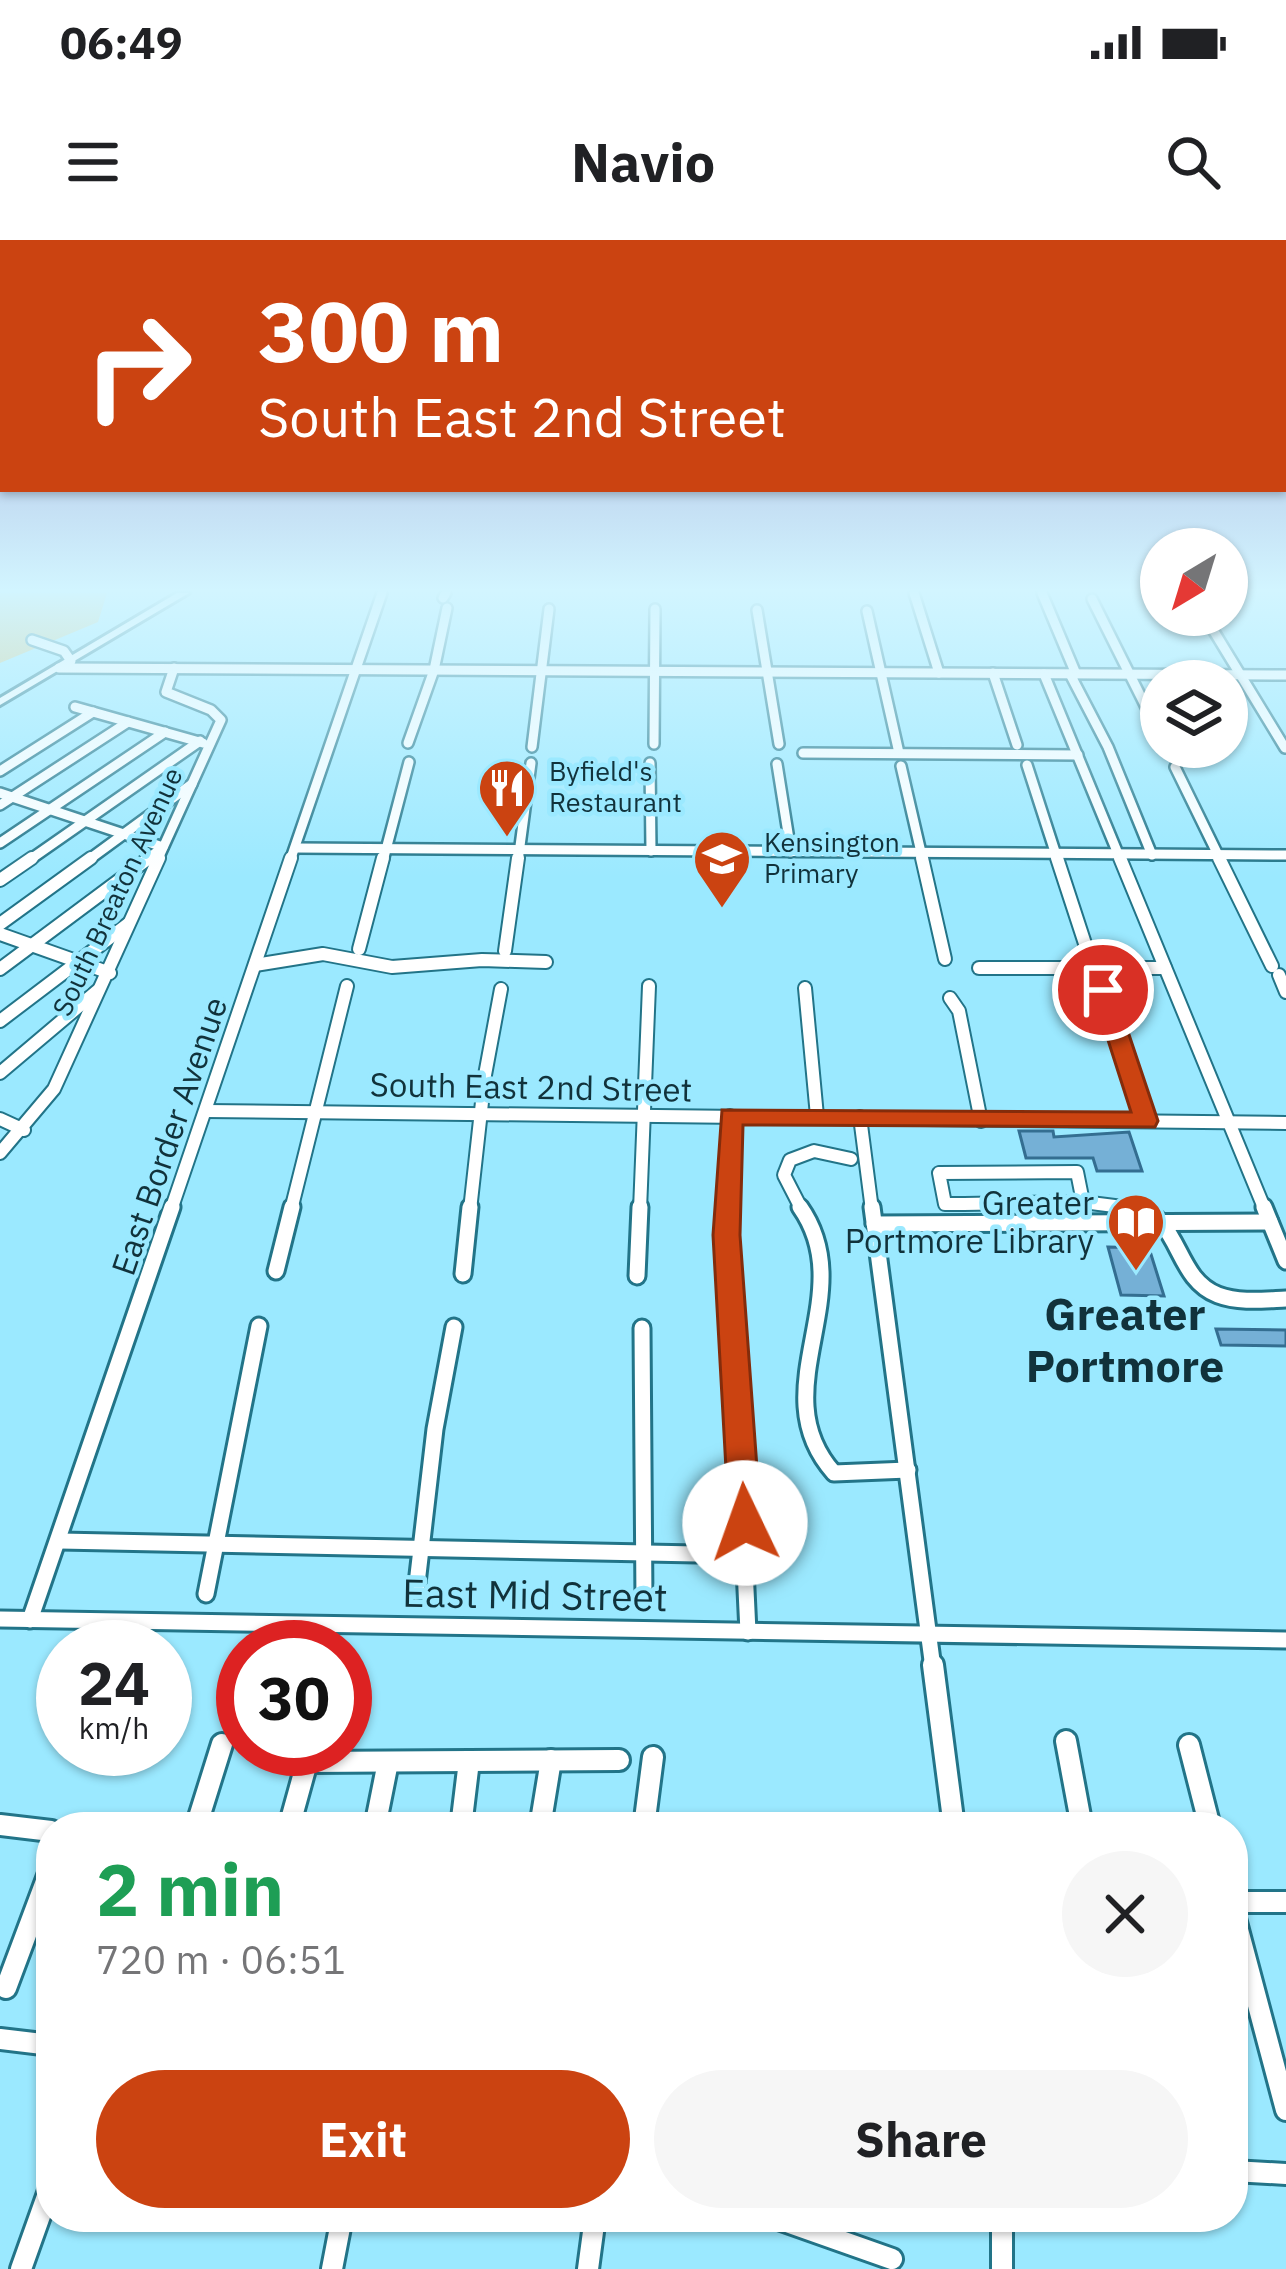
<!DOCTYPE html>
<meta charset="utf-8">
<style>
:root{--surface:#fff;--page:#f6f6f6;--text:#202124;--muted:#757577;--accent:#cb4311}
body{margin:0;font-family:"IBM Plex Sans",sans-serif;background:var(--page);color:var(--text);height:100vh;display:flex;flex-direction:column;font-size:45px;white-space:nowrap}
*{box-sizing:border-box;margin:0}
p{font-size:39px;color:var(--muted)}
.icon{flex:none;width:66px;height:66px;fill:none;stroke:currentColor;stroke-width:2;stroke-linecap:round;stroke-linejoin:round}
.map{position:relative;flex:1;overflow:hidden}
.panel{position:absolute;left:36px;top:1572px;width:1212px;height:420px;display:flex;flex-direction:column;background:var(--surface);border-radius:48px;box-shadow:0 3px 9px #0004}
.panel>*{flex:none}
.hud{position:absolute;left:0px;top:0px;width:1287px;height:252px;box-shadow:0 3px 9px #0004;background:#cb4311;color:#fff;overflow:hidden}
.needle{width:78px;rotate:218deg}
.controls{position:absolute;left:1140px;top:288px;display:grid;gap:24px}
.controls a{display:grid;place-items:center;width:108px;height:108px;border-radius:50%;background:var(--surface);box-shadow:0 3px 9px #0004;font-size:60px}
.speed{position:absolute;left:36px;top:1380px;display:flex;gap:24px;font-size:60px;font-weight:700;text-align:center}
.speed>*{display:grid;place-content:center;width:156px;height:156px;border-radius:50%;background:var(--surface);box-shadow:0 3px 9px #0004;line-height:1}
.speed small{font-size:30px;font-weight:400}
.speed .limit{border:18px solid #d22;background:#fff;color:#111}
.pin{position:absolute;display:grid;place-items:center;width:102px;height:102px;color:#fff;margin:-51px;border:6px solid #fff;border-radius:50%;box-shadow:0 3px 12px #0007}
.me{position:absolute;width:132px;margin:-66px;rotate:357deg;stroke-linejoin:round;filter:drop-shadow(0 0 9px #0008)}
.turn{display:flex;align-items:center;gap:42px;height:252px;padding:0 60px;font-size:54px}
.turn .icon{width:156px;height:156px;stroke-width:2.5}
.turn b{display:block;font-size:84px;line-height:102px}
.round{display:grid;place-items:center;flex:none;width:126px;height:126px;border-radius:63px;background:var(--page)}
.summary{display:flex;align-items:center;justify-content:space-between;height:204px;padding:0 60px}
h1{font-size:72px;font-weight:700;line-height:90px;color:#1e9e55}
.action{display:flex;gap:24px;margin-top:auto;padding:24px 60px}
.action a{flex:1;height:138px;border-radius:72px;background:var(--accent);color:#fff;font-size:48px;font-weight:700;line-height:138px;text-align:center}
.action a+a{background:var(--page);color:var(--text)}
.status{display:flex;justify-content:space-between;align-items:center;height:84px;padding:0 60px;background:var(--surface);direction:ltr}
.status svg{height:33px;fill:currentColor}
header{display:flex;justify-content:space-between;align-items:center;height:156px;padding:0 60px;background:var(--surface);font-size:54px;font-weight:700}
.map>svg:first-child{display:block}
</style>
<div class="status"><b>06:49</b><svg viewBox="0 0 49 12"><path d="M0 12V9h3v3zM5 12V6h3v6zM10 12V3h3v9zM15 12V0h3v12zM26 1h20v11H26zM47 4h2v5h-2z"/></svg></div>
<header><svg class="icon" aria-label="menu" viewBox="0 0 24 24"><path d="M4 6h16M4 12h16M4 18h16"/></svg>Navio<svg class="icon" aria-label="search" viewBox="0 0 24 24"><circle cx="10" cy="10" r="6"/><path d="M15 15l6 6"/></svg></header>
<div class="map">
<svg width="1286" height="2029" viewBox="0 0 1286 2029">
<rect width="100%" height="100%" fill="#9be9ff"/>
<path fill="#d5c67f" d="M0,353h107l-9,29 -98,41z"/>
<g fill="#75b0d6" stroke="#346e91" stroke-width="3">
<path d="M1019,891h34l1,6 75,-5 13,39h-45l-4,-13h-67z"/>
<path d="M1108,1007l41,1 15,48 -43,-1z"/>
<path d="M1216,1089l70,1v16l-65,-1z"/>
</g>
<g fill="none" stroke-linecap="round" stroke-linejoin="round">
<g stroke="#227488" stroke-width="14">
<g id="minor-far3">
<path d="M914,353l25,80"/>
<path d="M1042,353l34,81"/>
<path d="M443,358l3,-5"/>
<path d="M1092,359l69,138"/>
<path d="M757,370l22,134"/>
<path d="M867,371l32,142"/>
<path d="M1204,375l81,133"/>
<path d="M32,400l32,11 7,10"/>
<path d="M59,428l1227,7"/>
<path d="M993,433l24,72"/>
<path d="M1044,434l77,187"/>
<path d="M1070,434l38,73 44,108"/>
<path d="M75,467l128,36"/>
<path d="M408,503l26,-73 13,-62"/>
<path d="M654,504l1,-135"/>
<path d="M532,507l17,-138"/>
<path d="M803,513l275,2"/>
<path d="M650,523l1,88"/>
<path d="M777,524l14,88"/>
<path d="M1027,525l31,96"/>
<path d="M901,526l22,95"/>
<path d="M1175,527l46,94"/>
<path d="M0,531l93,-59"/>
<path d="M0,553l163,54"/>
<path d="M0,565l128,-83"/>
<path d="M0,603l165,-111"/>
<path d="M296,608l990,7"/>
<path d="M28,621l172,-120"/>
<path d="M87,621l105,-77"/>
<path d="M145,621l14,-11"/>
<path d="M157,621l64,-141 -10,-10 -45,-18 8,-24"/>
<path d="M290,621l92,-268"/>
<path d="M383,621l26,-99"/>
<path d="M518,621l13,-98"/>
</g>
</g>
<g stroke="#227488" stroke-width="16">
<g id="minor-far2">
<path d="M922,618l23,101"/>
<path d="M1057,618l33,101"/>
<path d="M1120,618l145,352"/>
<path d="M1219,618l53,108"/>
<path d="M0,640l32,-22"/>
<path d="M0,684l91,-66"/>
<path d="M0,694l110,39"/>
<path d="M359,709l24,-91"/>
<path d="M505,711l13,-93"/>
<path d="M255,725l68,-11 69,13 90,-7 64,2"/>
<path d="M979,728h186"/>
<path d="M0,729l149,-111"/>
<path d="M1279,735l7,17"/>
<path d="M805,748l12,128"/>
<path d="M1103,750l43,131"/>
<path d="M950,758l9,13 22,110"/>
<path d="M0,781l128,-97"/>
<path d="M0,833l97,-82"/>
<path d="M206,871l1080,12"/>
<path d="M860,877l12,93"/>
<path d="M0,879l24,11"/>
<path d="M0,913l54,-64 105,-231"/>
<path d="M1077,932l6,30 -119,2h-19l-6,-31z"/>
<path d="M1083,962l63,8"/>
<path d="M171,970l120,-352"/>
<path d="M291,970l56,-224"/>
<path d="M470,970l15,-135 16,-86"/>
<path d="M640,970l9,-224"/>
<path d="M728,970l2,-94"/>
<path d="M802,970l-18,-35 6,-15 24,-9 37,8"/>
</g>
</g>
<g stroke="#227488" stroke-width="21">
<g id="minor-far1">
<path d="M728,967l20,425"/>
<path d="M800,967c62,88 -40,183 34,266l74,-3"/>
<path d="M872,967l61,461"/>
<path d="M1135,967c47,12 39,71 83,88 21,8 46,5 68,4"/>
<path d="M1264,967l22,54"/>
<path d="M874,984l396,-2"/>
<path d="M276,1031l16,-64"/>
<path d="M463,1034l7,-67"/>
<path d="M637,1036l3,-69"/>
<path d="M642,1088l2,274"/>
<path d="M60,1301l687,14"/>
<path d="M416,1352l19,-163 19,-102"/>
<path d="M206,1354l53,-268"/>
<path d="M0,1379l1286,21"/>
<path d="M30,1380l142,-413"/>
</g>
</g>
<g stroke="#227488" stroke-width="26">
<g id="minor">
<path d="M933,1425l21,162"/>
<path d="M1066,1501l16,86"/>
<path d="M1189,1505l21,82"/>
<path d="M0,1585l51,6"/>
<path d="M196,1587l26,-83"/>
<path d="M289,1587l18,-65 312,-2"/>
<path d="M375,1587l13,-65"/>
<path d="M461,1587l8,-66"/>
<path d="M540,1587l11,-67"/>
<path d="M644,1587l9,-70"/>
<path d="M1233,1662h53"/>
<path d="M1233,1671l53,199"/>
<path d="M6,1748l45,-120"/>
<path d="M0,1799l51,6"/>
<path d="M1233,1931l53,3"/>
<path d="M773,1977l119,42"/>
<path d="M1002,1977v52"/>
<path d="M21,2029l30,-84"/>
<path d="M332,2029l10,-52"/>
<path d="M588,2029l7,-52"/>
</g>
</g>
<g stroke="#227488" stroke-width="6">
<path id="major" d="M177,353h12l-189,112v-7z"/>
</g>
<use href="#minor-far3" stroke="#fff" stroke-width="9"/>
<use href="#minor-far2" stroke="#fff" stroke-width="12"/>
<use href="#minor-far1" stroke="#fff" stroke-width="15"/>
<use href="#minor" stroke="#fff" stroke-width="20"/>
<use href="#major" fill="#fff" fill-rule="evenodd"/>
</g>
<linearGradient id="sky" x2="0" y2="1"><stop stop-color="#9b9bd2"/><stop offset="0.55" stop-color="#d2f5ff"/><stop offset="1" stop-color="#d2f5ff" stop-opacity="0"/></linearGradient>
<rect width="1286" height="637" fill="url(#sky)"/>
<path fill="#cb4311" stroke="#842c0b" stroke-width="3" d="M1103,743l11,7 44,131 -3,6 -412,-2 -3,110 21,288 -5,11 -11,4 -11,-4 -5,-11 -16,-288 9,-125 409,2 -39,-122z"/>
<defs>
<g id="restaurant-pin" transform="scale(3)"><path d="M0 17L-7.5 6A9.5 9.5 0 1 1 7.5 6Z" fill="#cb4311" stroke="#9be9ff"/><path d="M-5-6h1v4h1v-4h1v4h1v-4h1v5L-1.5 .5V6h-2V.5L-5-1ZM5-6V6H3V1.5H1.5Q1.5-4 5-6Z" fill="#fff"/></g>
<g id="school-pin" transform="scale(3)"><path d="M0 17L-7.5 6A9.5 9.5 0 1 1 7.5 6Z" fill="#cb4311" stroke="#9be9ff"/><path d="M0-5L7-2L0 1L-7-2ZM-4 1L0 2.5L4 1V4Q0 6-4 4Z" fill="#fff"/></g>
<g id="library-pin" transform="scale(3)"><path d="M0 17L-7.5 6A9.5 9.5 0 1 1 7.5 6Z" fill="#cb4311" stroke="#9be9ff"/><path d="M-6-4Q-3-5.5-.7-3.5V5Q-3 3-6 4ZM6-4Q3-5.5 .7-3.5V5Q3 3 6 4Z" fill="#fff"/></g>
</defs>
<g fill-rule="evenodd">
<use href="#restaurant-pin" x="507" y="548"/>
<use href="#school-pin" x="722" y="619"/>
<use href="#library-pin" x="1136" y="982"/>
</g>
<g text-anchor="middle" stroke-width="9" stroke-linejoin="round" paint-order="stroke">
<g font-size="27" fill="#11323b" stroke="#9be9ff" text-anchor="start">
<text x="549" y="541">Byfield's<tspan x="549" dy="31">Restaurant</tspan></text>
<text x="764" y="612">Kensington<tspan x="764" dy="31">Primary</tspan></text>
</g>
<g font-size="27" fill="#11323b" stroke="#9be9ff">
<text transform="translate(118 652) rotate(-65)" y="9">South Breaton Avenue</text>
</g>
<g font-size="33" fill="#11323b" stroke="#9be9ff">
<text transform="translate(531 847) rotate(1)" y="12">South East 2nd Street</text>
<text transform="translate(169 896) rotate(-71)" y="12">East Border Avenue</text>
</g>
<g font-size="33" fill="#11323b" stroke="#9be9ff" text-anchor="end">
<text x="1094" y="975">Greater<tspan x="1094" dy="38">Portmore Library</tspan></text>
</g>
<g font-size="39" fill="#11323b" stroke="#9be9ff">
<text transform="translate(535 1355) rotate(1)" y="14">East Mid Street</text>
</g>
<g font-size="45" font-weight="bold" fill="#11323b" stroke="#9be9ff">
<text x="1125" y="1090">Greater<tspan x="1125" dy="52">Portmore</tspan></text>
</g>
</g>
</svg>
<div class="controls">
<a><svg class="needle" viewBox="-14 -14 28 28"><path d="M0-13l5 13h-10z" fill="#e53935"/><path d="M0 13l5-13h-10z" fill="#757577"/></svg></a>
<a><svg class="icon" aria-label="layers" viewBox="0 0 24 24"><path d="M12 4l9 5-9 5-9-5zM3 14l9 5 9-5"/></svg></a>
</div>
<div class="speed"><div>24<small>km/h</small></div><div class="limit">30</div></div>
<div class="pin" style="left:1103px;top:750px;background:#d93025"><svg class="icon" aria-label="arrive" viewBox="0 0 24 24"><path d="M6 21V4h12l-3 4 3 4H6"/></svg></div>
<svg class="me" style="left:745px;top:1283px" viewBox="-20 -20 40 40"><circle r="19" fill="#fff"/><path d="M0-13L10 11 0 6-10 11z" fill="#cb4311"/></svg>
<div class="hud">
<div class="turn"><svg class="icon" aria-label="right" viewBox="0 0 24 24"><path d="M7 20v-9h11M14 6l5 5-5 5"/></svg><div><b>300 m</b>South East 2nd Street</div></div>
</div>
<section class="panel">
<div class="summary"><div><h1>2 min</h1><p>720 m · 06:51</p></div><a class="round"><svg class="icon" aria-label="close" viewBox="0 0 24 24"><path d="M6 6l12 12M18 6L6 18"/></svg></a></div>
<div class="action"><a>Exit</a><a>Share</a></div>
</section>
</div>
